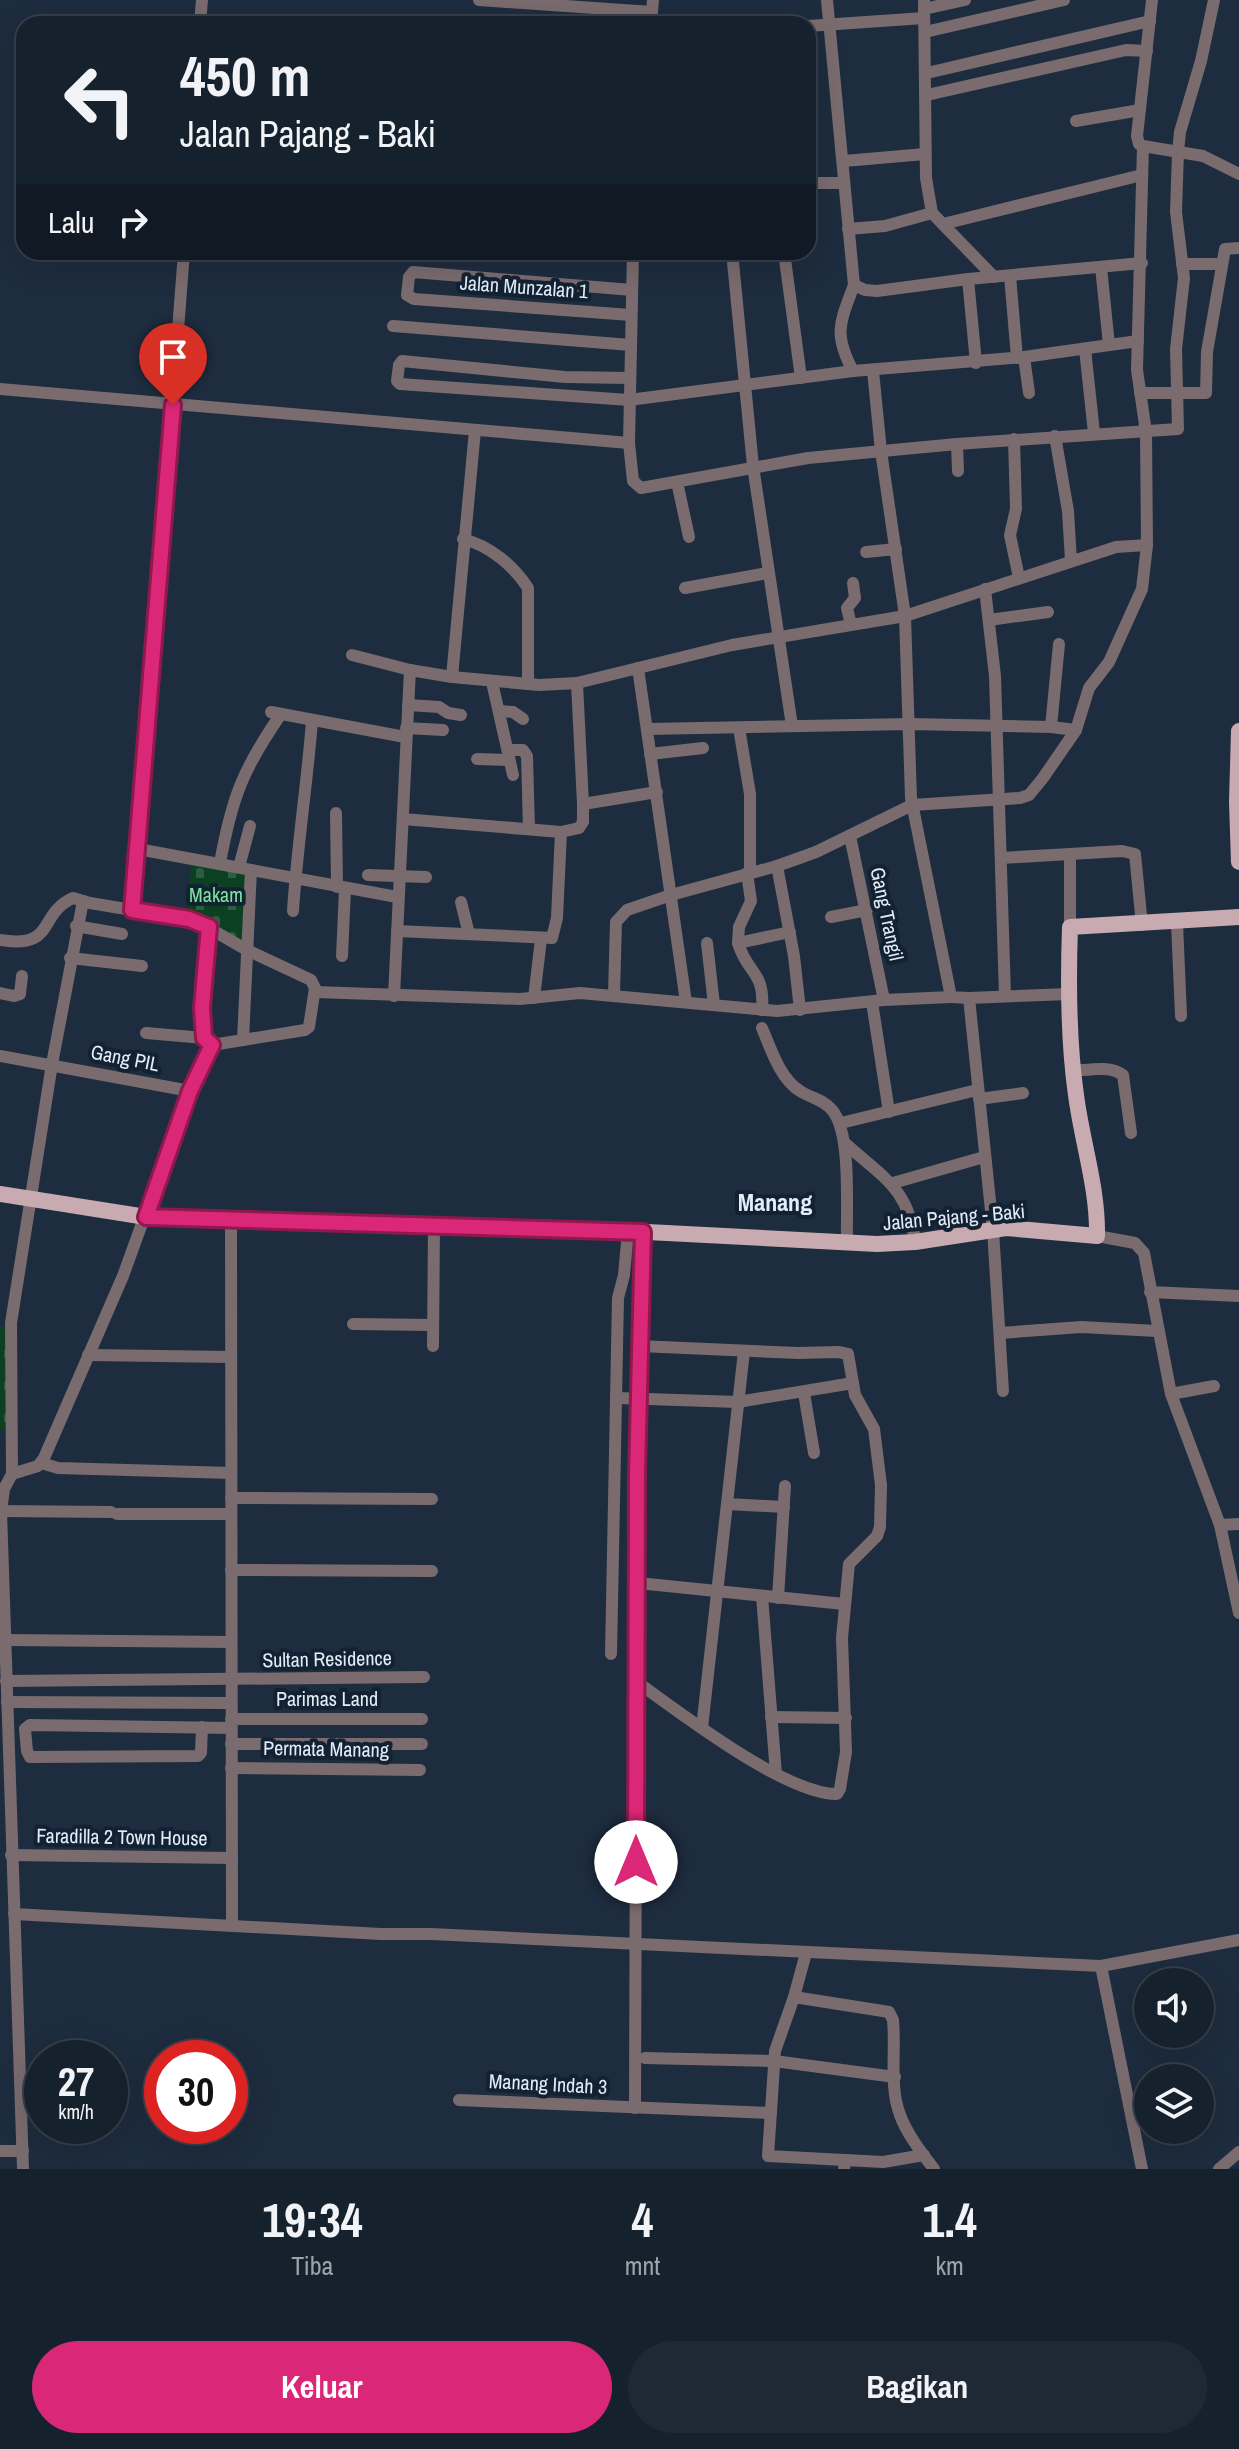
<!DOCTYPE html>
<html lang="id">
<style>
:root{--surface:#16212e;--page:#1f2936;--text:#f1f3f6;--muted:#9ea3aa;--line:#353e4a;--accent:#db2777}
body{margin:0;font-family:"Archivo Narrow",sans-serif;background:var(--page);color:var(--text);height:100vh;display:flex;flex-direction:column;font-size:30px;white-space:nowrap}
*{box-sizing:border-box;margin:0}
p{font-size:26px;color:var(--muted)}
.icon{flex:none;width:44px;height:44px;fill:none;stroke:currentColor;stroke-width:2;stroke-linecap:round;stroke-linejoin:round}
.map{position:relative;height:2169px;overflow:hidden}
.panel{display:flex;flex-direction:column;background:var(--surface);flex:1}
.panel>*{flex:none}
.banner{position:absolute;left:16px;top:16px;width:800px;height:244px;border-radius:24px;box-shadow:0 8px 32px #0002,0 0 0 2px var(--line);background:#16212e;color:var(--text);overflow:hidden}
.tools{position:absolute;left:1134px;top:1968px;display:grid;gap:16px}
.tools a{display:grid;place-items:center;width:80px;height:80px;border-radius:50%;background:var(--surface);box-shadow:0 8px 32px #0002,0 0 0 2px var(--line);font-size:40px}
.speed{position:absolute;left:24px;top:2040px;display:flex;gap:16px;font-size:40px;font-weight:700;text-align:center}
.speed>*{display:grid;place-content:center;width:104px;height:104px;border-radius:50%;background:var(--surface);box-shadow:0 8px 32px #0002,0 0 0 2px var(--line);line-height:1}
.speed small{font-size:20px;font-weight:400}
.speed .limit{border:12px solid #d22;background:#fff;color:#111}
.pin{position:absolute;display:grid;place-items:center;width:68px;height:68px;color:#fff;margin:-82px -34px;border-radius:50% 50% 50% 0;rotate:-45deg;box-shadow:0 0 8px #0007}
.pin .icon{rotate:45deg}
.me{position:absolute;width:88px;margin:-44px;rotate:0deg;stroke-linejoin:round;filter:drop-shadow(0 0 6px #0008)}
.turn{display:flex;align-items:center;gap:28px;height:168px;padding:0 32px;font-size:36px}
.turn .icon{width:104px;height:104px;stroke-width:2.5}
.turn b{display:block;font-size:56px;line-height:68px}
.then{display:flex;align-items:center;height:76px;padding:0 32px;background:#0003;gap:16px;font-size:30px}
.eta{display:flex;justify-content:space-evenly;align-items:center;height:136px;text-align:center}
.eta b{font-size:48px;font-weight:700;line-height:56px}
.primary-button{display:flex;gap:16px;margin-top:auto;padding:16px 32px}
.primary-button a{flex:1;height:92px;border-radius:48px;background:var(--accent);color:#fff;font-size:32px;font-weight:700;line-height:92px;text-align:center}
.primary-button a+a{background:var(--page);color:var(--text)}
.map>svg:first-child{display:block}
</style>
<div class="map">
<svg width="1239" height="2169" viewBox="0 0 1239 2169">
<defs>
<pattern id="cemetery-stones" width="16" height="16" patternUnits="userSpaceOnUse" patternTransform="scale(2)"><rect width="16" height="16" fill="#0b4120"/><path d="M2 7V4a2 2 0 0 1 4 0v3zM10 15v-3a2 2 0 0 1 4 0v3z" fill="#2e5d41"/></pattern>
</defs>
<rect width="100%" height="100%" fill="#1d2c3e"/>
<g fill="url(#cemetery-stones)">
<path d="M191,861l57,11 -4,70 -56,-28z"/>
<path d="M0,1327h7l2,103h-9z"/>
</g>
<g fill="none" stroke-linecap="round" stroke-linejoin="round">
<g stroke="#796b6e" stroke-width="12">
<path d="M479,0l173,12"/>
<path d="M827,0l27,285c-14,38 -21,48 -1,86"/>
<path d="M924,0l2,178 6,35 62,64"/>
<path d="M924,9l41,-9"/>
<path d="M200,24l2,-24"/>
<path d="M651,24l2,-24"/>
<path d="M808,26l116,-8"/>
<path d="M925,32l139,-32"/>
<path d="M927,73l223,-52"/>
<path d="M927,95l199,-45 21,1"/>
<path d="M1076,121l64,-11"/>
<path d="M1143,146l60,10 36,18"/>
<path d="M844,161l81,-7"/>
<path d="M808,183h36"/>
<path d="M943,224l199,-49"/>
<path d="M848,229l37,-3 47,-13"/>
<path d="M633,252l-4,191 4,38 8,7 167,-30 149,-14 221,-15 -2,-80 8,-71 -8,-66 2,-60 2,-20 21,-71 13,-61"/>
<path d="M732,252l21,214 39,260"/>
<path d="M784,252l17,126"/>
<path d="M1182,264h39"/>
<path d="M1101,267l8,78"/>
<path d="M1010,276l7,82"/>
<path d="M968,279l8,84"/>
<path d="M854,285l11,5 12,1 91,-12 174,-16"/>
<path d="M631,315l-217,-16 -7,-4 2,-18 4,-5 219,18"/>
<path d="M393,326l238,19"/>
<path d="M1085,349l9,84"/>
<path d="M1024,357l5,36"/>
<path d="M873,371l8,80 24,165 6,182 40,199 18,1 24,232 10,161"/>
<path d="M630,378l-65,-1 -163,-16 -3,4 -2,16 3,3 229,16 224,-29 171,-14 114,-16"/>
<path d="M0,389l629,54"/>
<path d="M1140,393h66l1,-41 18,-103 14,-1"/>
<path d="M1055,436l13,75 3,50"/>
<path d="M1014,439l2,70 -6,26 9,43"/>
<path d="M957,444l1,27"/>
<path d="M677,482l12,55"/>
<path d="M463,539c27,7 50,26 65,49v96"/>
<path d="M866,552l30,-3"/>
<path d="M685,588l82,-15"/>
<path d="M985,589l10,87 10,320"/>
<path d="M989,620l59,-8"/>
<path d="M851,625l-4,-17 8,-10 -2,-15"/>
<path d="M352,655l58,15 42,7 87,8 38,-2 155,-38 173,-29 211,-69 31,-2"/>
<path d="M638,668l48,334"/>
<path d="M452,677l23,-247"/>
<path d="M492,682l21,93"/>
<path d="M408,705l31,2 9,6 13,2"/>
<path d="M499,711l14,1 10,7"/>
<path d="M271,712l134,25"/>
<path d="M1051,727l8,-83"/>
<path d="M406,728l37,2"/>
<path d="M739,728l11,66v79"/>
<path d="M647,729l263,-5 141,3 25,3"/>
<path d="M508,750h15l4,6 2,73"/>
<path d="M650,754l53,-6"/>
<path d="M477,759l32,1"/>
<path d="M583,804l74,-12"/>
<path d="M336,813l1,74"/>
<path d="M403,819l158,13 18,-4 4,-6v-18l-6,-121"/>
<path d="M850,836l34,164"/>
<path d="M138,849l46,-597"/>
<path d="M1001,858l69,-4"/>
<path d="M220,863c12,-66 23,-94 61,-149"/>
<path d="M777,866l17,90 6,54"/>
<path d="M239,867l11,-41"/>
<path d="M368,875l58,2"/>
<path d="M461,902l8,32"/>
<path d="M293,911c4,-64 14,-126 19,-190"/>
<path d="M831,917l36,-7"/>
<path d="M1177,923l4,93"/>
<path d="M76,926l46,8"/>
<path d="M209,927l-7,81 2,30 8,7"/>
<path d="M1070,927v-73l52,-3 13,3 7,71"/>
<path d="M397,931l155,7 5,-20 4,-86"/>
<path d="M0,940c57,9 37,-26 73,-42l17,5 42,7 6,-61 259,48"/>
<path d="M707,943l7,62"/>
<path d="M738,943l1,-16 12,-26 -4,-28"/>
<path d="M342,956l3,-67"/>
<path d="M70,958l72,8"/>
<path d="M315,992l205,7 60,-6 197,18 107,-11 67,-3"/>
<path d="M0,993l14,3 6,-2 2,-18"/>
<path d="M614,994l2,-72 11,-12 44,-15 106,-29 39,-14 96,-47 108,-7 9,-3 14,-17 33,-48 13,-42 20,-26 33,-73 5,-44 -1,-113 -9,-62 6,-224 -4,-2 -2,-8 15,-136"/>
<path d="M394,996l16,-326"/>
<path d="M534,998l7,-59"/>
<path d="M969,998l100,-4"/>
<path d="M872,1002l17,110"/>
<path d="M762,1010c3,-40 -15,-36 -24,-67l52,-11"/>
<path d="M762,1028c9,21 18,51 38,63 11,7 24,9 32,19 20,23 14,100 15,133"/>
<path d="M146,1033l58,5"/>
<path d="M243,1040l8,-170"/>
<path d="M0,1056l190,35"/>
<path d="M1073,1071c16,-1 37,-6 50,4l8,58"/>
<path d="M979,1099l44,-6"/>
<path d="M841,1123l136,-33"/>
<path d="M846,1144c36,33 63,44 69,98"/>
<path d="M893,1183l91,-26"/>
<path d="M231,1220l1,706"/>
<path d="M1097,1236l38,7 9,10 27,141 49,131 19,88"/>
<path d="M1150,1292l89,4"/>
<path d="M353,1324l80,1"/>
<path d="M1000,1333l81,-6 76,4"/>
<path d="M433,1346l1,-120"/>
<path d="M88,1355l143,2"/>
<path d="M804,1393l10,60"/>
<path d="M1171,1394l43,-8"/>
<path d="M617,1398l121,4 115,-19"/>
<path d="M41,1463l17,5 173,5"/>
<path d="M12,1474l26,-8 6,-8 79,-182 67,-185 22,-46 93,-15 4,-3 6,-39 -4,-8 -64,-30 -47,-27 -68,-13"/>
<path d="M231,1498l201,1"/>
<path d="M727,1504l57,3"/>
<path d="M1,1511l110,1"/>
<path d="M117,1514h114"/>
<path d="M1220,1525l19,-1"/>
<path d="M231,1570l201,1"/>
<path d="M638,1583l206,21"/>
<path d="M762,1596l14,178"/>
<path d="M778,1598l7,-112"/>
<path d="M5,1640l226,2"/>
<path d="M611,1654l7,-356 6,-23 4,-44"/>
<path d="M6,1681l418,-4"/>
<path d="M637,1682c45,32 148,112 200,112l3,-5 6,-37 -4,-114 7,-74 28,-28 3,-9 1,-42 -7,-56 -19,-34 -7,-41 -10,-2 -40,1 -159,-7"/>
<path d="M7,1702l224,1"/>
<path d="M771,1717l75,1"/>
<path d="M231,1719h191"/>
<path d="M202,1727l-1,26 -3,3 -168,1 -3,-6 -2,-22 5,-4 201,3"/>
<path d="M702,1728l42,-377"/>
<path d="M231,1744h191"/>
<path d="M231,1768l189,2"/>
<path d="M11,1855l221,3"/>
<path d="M14,1914l367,20h50l670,32 138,-26"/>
<path d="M806,1953l-12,44 -19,54 -7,105 77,4 -1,9"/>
<path d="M1101,1966l41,203"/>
<path d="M794,1997l95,15 4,8c3,31 -4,66 7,95 7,19 21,37 34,54"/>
<path d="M645,2058l129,3 121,16"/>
<path d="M459,2100l312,13"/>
<path d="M635,2108l2,-633 6,-243"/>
<path d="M0,2151h23"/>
<path d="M845,2160l38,2 41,-7"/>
<path d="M23,2169l-22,-658 3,-22 8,-15 -1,-151 41,-259 31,-163"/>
<path d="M1219,2169l20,-17"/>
</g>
<g stroke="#c7abb0" stroke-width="16">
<path d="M1239,731l-2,71 2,60"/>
<path d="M0,1194l146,23 482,14 249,13 38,-2 91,-14 91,8c1,-48 -15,-94 -21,-141 -8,-56 -8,-112 -6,-168l169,-10"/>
</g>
</g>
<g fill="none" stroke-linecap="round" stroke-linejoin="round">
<g stroke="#8e194d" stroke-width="20">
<path id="route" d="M173,405l-41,505 57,9 20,8 -7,81 2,30 8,7 -22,46 -44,126 497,15 -6,243 -1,387"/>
</g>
<use href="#route" stroke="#db2777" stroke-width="14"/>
</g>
<g text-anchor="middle" stroke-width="8" stroke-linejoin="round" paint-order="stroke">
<g font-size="20" fill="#e3edf9" stroke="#132233">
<text transform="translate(524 287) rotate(4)" y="7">Jalan Munzalan 1</text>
<text transform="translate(887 914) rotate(78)" y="7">Gang Trangil</text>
<text transform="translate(125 1058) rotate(11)" y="7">Gang PIL</text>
<text transform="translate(954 1217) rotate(-5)" y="7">Jalan Pajang - Baki</text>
<text transform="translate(327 1659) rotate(-1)" y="7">Sultan Residence</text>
<text x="327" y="1706">Parimas Land</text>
<text transform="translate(326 1749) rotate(1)" y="7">Permata Manang</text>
<text transform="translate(122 1837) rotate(1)" y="7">Faradilla 2 Town House</text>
<text transform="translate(548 2084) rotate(3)" y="7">Manang Indah 3</text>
</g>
<g font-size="20" fill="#7de59a" stroke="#132233">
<text x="216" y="902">Makam</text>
</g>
<g font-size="24" font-weight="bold" fill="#e3edf9" stroke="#132233">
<text x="775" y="1211">Manang</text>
</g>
</g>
</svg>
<div class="tools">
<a><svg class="icon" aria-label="sound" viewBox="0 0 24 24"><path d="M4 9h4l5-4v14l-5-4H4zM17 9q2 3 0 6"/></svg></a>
<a><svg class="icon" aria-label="layers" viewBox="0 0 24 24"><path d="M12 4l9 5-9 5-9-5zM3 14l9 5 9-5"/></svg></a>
</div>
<div class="speed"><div>27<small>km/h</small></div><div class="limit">30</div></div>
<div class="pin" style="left:173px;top:405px;background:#d93025"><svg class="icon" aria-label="arrive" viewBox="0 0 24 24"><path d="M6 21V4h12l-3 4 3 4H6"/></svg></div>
<svg class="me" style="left:636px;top:1862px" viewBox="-20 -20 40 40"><circle r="19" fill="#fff"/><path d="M0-13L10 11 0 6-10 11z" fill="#db2777"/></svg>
<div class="banner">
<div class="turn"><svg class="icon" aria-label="left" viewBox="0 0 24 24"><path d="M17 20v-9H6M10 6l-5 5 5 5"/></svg><div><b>450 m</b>Jalan Pajang - Baki</div></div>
<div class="then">Lalu<svg class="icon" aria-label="right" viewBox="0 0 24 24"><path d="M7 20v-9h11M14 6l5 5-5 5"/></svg></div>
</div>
</div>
<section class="panel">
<div class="eta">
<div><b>19:34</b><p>Tiba</p></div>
<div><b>4</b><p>mnt</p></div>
<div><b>1.4</b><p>km</p></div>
</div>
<div class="primary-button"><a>Keluar</a><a>Bagikan</a></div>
</section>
